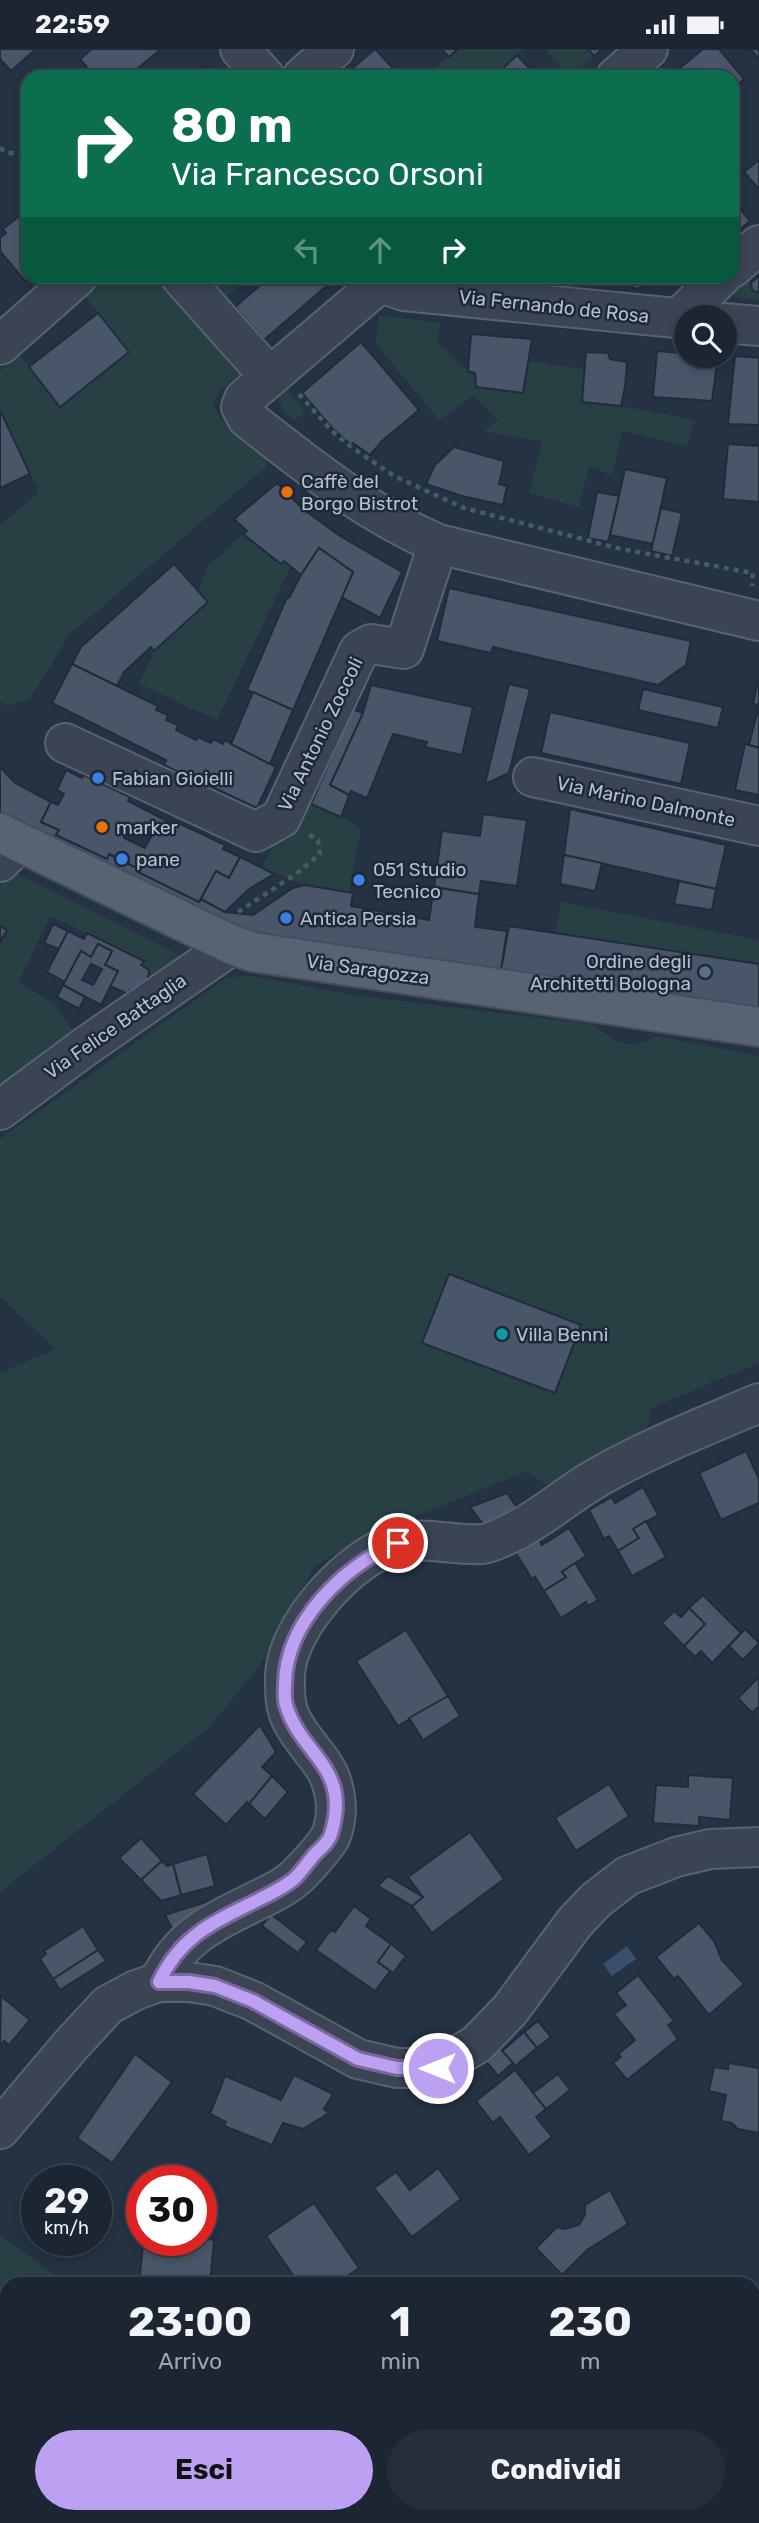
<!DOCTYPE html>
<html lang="it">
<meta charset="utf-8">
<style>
:root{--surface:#1c2632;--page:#252e3a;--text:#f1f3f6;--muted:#a0a5ac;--line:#3a434d;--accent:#bca0f2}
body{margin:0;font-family:Rubik,sans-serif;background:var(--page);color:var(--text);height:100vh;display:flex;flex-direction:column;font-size:26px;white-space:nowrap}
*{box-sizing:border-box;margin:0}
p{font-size:23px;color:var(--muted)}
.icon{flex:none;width:38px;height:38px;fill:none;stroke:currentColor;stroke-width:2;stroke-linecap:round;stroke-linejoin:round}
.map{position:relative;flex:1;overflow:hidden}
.drawer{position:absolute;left:0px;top:2228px;width:760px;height:247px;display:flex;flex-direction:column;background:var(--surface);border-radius:21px 21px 0 0;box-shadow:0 4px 10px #0003,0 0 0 2px var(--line)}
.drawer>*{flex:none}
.banner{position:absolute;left:21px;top:21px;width:718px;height:214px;border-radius:21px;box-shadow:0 4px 10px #0003,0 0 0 2px var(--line);background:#0b6e4f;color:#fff;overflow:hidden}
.tools{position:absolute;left:674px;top:256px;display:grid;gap:14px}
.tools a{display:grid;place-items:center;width:63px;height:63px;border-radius:50%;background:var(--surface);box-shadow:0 4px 10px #0003,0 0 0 2px var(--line);font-size:35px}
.speed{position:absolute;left:21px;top:2116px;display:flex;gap:14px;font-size:35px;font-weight:700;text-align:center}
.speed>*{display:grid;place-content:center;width:91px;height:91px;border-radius:50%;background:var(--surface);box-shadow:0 4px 10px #0003,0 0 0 2px var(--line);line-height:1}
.speed small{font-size:18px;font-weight:400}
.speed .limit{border:10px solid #d22;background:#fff;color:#111}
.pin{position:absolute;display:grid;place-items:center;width:60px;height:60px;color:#fff;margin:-30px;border:4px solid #fff;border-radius:50%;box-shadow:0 2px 7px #0007}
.me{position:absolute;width:77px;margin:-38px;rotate:270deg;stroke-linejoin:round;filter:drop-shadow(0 0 5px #0008)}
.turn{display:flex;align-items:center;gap:24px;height:147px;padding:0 35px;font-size:32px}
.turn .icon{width:91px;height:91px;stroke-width:2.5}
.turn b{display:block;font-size:49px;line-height:60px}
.lanes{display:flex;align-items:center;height:66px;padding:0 35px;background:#0003;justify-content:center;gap:35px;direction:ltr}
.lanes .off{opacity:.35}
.eta{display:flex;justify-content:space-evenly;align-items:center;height:119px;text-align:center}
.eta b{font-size:42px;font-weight:700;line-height:49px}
.primary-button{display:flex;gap:14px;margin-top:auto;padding:14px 35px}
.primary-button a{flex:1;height:80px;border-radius:42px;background:var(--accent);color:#111;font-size:28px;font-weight:700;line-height:80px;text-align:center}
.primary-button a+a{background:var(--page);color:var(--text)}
.status{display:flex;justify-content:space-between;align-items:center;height:49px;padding:0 35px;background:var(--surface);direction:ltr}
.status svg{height:19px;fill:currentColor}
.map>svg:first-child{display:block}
</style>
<div class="status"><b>22:59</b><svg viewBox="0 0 49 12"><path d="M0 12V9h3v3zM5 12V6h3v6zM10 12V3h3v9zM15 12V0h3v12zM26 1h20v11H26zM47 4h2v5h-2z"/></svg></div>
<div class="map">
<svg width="759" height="2474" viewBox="0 0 759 2474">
<rect width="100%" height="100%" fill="#253243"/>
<g fill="#274044">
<path d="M458,0h66l-30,28h-70z"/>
<path d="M545,0h43l6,7 -24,21z"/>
<path d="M748,227l4,14 7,3v8l-24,-4 -2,-5z"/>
<path d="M99,228h69l76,93 -26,22 -5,12c10,25 39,35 54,56l-1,7 -197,168 -39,64 -23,7 -7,-5v-176l39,-33 -39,-82v-39l19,-17 41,53 69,-55 -47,-60z"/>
<path d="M208,228h42l-24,20z"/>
<path d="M379,266l61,8 -3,18 31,30 7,2 1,14 47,6 5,-32 56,8 -2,33 39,4 74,14 -8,26 -65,-15 -10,44 -23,-9 -10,41 -50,-14 13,-51 -58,-11 14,-12 -25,-23 -34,24 -63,-76z"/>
<path d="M286,338l19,25 -12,9 -10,-11 -5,-14z"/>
<path d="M243,485l38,30 3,-3 7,5 -74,154 -78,-36 15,-33 54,-49 -9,-11 9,-25z"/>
<path d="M311,755l30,13 20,12 -12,63 -44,-7 -43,-17 14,-29z"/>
<path d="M16,824l166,83 1,7 -26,16 -8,-3 -1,-6 -7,-5 2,-5 -93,-44 -32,67 34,19 21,29 -73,53v-142l7,-11 -7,-5v-42z"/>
<path d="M561,853l198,38v24l-204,-31z"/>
<path d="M252,927l107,20 233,28c22,17 37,28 64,12l103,20v307l-108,45 -5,28 -98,50 -21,-15 -172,70 -41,26 -55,100 -51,61 -208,164v-519l56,-24 -56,-52v-158l228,-162z"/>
<path d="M0,2186l67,49h-60v233h537l5,6h-549z"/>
</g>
<path fill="#3a4f6c" d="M627,1897l9,13 -24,17 -9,-12z"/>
<g fill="#495669" stroke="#212b3a" stroke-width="2" fill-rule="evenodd">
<path d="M0,0h36l-25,22 -11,-12z"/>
<path d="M92,0h69l-34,28h-32l-15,-18z"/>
<path d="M375,0l26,28h-59z"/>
<path d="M442,0h16l-9,8z"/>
<path d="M588,0h14l-8,7z"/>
<path d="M703,0h16l25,30 -12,11v-13h-63z"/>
<path d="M750,0h9v10z"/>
<path d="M517,6l20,22h-43z"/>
<path d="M207,17l9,11h-23z"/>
<path d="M548,20l7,8h-17z"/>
<path d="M759,111v29l-15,-17z"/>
<path d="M732,150l18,22 -18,15z"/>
<path d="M27,161l1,67h3l-6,4 -25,-30v-13l6,-5 -3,-4z"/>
<path d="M759,227v17l-7,-3 -1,-7z"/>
<path d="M270,228h57l4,5 -67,58 -29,-33z"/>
<path d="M615,228h49l-7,6h-6l-14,6 -5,-2 -6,-7 -7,2z"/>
<path d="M98,264l31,39 -69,55 -31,-40z"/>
<path d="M471,285l61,5 -9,54 -47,-6 -1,-14 -7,-2z"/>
<path d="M361,293l58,68 -37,31 -12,14 -17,-12 -2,2 -18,-16 -31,-36z"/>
<path d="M657,302l61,5 -6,45 -59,-4z"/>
<path d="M586,303l22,1 2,6 17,3 -2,25 -4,19 -39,-4z"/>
<path d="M735,307l24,2v67l-31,-1z"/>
<path d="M0,361l30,64 -30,14z"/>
<path d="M728,395l31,2v56l-36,-3z"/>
<path d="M454,398l50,14 -5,23 8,2 -4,19 -41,-9 -36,-12 9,-19z"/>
<path d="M625,420l42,9 -14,66 -43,-9z"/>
<path d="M277,434l26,26 37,27 62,36 -22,46 -39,-21 12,-25 -34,-24 -18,27 -17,-14 -3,3 -38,-30 4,-3 -13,-12z"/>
<path d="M597,443l22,4 -11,46 -20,-4z"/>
<path d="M661,459l21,5 -10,43 -21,-5z"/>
<path d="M319,499l34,24 -60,138 -46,-20 40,-93 2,1 12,-23z"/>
<path d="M174,515l34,38 -54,49 -3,-4 -27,25 -7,14 -45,-22 9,-17z"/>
<path d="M449,539l242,53 -5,24 -28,20 -165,-38 -2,6 -54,-12z"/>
<path d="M72,615l86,42 -2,4 12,5 -2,5 12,5 -2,5 20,10 2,-3 13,6 2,-4 10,5 2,-4 51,27 -19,41 -61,-29 -1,2 -31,-16 2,-5 -114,-57z"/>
<path d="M759,628v28l-6,-1z"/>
<path d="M509,635l21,5 -21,84 -24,11z"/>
<path d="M371,636l102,22 -11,48 -37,-8 2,-5 -34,-8 -26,64 -16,-7 -2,4 -19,-10 33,-72z"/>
<path d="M643,640l80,18 -5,21 -80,-18z"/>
<path d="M253,643l40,18 -23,54 -39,-20z"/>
<path d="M759,656v43l-10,-3z"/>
<path d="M353,660l10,4 -33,72 19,10 -8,22 -30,-13z"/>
<path d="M550,663l140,31 -9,41 -140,-31z"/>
<path d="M745,695l14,4v47l-24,-5z"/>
<path d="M0,718l15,16 36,19 -10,20 18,8 -3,5 51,24 2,-5 30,15 -1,3 61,30 2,-3 24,13 28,3 40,-27 12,-3 48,8 -2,13 78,14 5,-33 45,7 -4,33 32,4 -6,39 -95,-13 -171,-28 -235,-112z"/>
<path d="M66,721l16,8 2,-3 46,22 -2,4 43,22 1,-3 53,25 -2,4 17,8 -11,21 -13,-7 -17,31 -61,-30 1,-3 -30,-15 -2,5 -51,-24 3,-5 -18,-8 10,-20 7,3 6,-11 -7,-4zM131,775l21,11 -7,13 -21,-10z"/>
<path d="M570,760l156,36 -10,44 -152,-34z"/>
<path d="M483,765l44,6 -10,66 -36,-5 -2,13 -45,-7 8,-56 38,5z"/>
<path d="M564,806l38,8 -7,28 -35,-7z"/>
<path d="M240,808l34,17 -25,15 -24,23 -24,-13 15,-28 13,7z"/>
<path d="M679,832l37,8 -4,21 -38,-6z"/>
<path d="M53,875l15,7 -9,18 -15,-6z"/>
<path d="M0,877l7,4 -7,12z"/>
<path d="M509,877l250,38v46l-258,-40z"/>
<path d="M68,882l16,8 3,-6 57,28 -3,4 8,5 -2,13 -10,10 -7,-3 -2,4 -18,-8 8,-15 -13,-6 7,-14 -14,-7 -7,13 -10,-6 -16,31 -18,-10z"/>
<path d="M98,895l14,7 -7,14 13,6 -17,34 -38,-20 18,-34 10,6zM91,915l11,5 -9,16 -11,-5z"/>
<path d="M63,936l22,12 -6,12 -22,-12z"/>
<path d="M449,1225l132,51 -26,68 -133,-50z"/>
<path d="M746,1402l13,28v24l-38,17 -22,-47z"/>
<path d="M643,1438l15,28 -25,14 6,9 -21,13 -9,-15 -5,3 -15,-29 23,-13 3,6z"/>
<path d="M507,1444l14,20 -35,15 -16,-21z"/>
<path d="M646,1472l20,36 -34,19 -14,-25 21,-13 -6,-9z"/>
<path d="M569,1479l17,28 -24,16 4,5 -22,14 -9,-14 -3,2 -16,-26 22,-15 4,7z"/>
<path d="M575,1514l23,37 -10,6 -2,-4 -25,16 -17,-27 22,-14 -4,-5z"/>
<path d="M703,1546l38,38 -29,30 -11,-12 -6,6 -11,-11 21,-22 -16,-16z"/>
<path d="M689,1559l16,16 -21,22 -22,-23 12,-12 7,6z"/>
<path d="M745,1580l14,14 -16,17 -14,-14z"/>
<path d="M406,1581l42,66 -50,30 -42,-65z"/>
<path d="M759,1628v33l-2,-2 -5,5 -14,-15z"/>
<path d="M448,1647l12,20 -37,24 -14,-22z"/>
<path d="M260,1676l16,27 -14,15 10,9 -23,28 -2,-2 -21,23 -33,-31z"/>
<path d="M688,1726l45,3 -3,42 -31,-3v9l-46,-3 3,-38 32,2z"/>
<path d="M272,1727l16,16 -23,27 -16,-15z"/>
<path d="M609,1735l20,32 -53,35 -21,-33z"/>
<path d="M470,1783l34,47 -72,54 -20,-27 11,-9 -15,-20z"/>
<path d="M141,1789l21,23 -21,19 -22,-22z"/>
<path d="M207,1805l8,32 -34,9 -8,-31z"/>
<path d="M162,1812l5,5 6,-2 8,31 -20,6 -20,-21z"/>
<path d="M388,1827l35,21 -11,9 -34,-20z"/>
<path d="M209,1852l4,11 -40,18 -8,-15z"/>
<path d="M354,1857l17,13 -5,7 25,18 -13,18 12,9 -15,20 -59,-41 15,-20 4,2z"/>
<path d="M271,1865l36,28 -9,11 -36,-27z"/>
<path d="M699,1874l15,18 8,19 22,24 -35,31 -31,-39 -4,3 -18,-22z"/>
<path d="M83,1877l15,24 -45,29 -13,-20 6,-5 -2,-3z"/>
<path d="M391,1895l15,12 -13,17 -15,-11z"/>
<path d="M98,1901l8,11 -46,29 -7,-11z"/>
<path d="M638,1926l36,46 -6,4 10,14 -51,41 -14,-17 8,-6 -3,-3 17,-14 -21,-26 12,-9 -10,-12z"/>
<path d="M1,1947l29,24 -21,25 -5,-4 -4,5z"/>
<path d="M538,1972l13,16 -14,11 -13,-16z"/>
<path d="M524,1983l13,16 -22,18 -13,-15z"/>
<path d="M499,1998l14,16 -15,13 -14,-17z"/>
<path d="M135,2005l37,28 -60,81 -35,-25z"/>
<path d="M729,2014l30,5v65l-21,-4 -6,-6 -11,-2 5,-26 -17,-4 5,-24 14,2z"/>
<path d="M515,2021l31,39 -10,8 16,20 -23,18 -29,-38 -7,6 -17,-22z"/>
<path d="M558,2025l12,16 -24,19 -13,-16z"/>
<path d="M294,2026l39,19 -9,15 5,4 -26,16 -20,-6 -11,22 -48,-19 2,-4 -16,-8 15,-38 56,24z"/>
<path d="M438,2119l23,31 -49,38 -38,-49 22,-16 14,18z"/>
<path d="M610,2141l18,34 -41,26 -25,25 -26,-27 21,-21 8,2 14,-4 6,-10v-10z"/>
<path d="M314,2154l45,65 -23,16h-37l-33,-48z"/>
<path d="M201,2189l13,2 -4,44 -71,-1 4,-37 30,3 1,-9z"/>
<path d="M39,2191h41l-11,18z"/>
</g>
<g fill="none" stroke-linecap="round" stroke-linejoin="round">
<g stroke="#586270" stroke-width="42">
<g id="minor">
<path d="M240,0l25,28"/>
<path d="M302,28l32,-28"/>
<path d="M616,28l32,-28"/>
<path d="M732,219l27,-23"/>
<path d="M181,228l89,100"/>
<path d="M387,228l-143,122 -3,8 6,11c62,49 118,94 191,126l321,77"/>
<path d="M381,234l23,8 282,28"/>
<path d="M679,269l42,-41"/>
<path d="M724,274l35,3"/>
<path d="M0,296l77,-68"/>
<path d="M65,694l191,89 25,-14 78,-167 12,-7 33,5 34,-105"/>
<path d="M533,728l226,49"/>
<path d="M0,813l20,-20"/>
<path d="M0,1061l86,-64 146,-101"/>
<path d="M159,1933c22,-47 55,-60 99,-82 12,-6 26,-12 36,-21 11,-10 28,-29 35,-40 5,-8 7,-22 7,-31 -2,-45 -25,-52 -44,-87 -8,-15 -7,-31 -7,-47 3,-49 65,-117 112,-131 27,-7 57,3 85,1 9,-1 21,-7 29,-11 32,-15 58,-40 89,-57 51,-29 106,-50 159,-73"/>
<path d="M0,2080l71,-84 37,-40 28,-15 23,-8h30l26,4 38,15 105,58 39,9h40l40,-24 33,-34 65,-88 21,-22 31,-24 49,-19 34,-8 49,-2"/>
</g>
</g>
<g stroke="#444d5c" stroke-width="42">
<path id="major" d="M0,784l232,112 21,7 506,75"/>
</g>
<g stroke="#465d60" stroke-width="4.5" stroke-dasharray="5 5" stroke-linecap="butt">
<path d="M0,99l8,5 20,1"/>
<path d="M299,345l33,37 18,15 44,30 70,32 157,41 132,24 -1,13"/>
<path d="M238,863l58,-38 24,-20 -2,-14 -10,-6"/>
</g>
<use href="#minor" stroke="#3a4453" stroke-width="38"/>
<use href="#major" stroke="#586372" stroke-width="38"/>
</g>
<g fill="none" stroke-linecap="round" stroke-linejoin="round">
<g stroke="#7a689d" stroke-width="18">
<path id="route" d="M398,1494c-54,23 -112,78 -113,141 0,7 -1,14 1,21 15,51 66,62 45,129 -2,8 -10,14 -16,20 -7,8 -13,17 -20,24 -10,9 -25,16 -37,22 -44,22 -77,35 -99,82h30l26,4 38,15 105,58 39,9h41"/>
</g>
<use href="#route" stroke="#bca0f2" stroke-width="12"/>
</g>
<g fill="#e8710a" stroke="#1e2938" stroke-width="2.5">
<circle cx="287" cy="443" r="7"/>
<circle cx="102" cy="778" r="7"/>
</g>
<g fill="#3f7fe0" stroke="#1e2938" stroke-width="2.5">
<circle cx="98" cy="729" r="7"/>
<circle cx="122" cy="810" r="7"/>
<circle cx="359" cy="831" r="7"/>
<circle cx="286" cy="869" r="7"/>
</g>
<circle fill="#5c6f8a" stroke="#1e2938" stroke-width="2.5" cx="705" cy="923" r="7"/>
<circle fill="#0f9aa8" stroke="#1e2938" stroke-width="2.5" cx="502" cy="1285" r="7"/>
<g text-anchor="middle" stroke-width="5" stroke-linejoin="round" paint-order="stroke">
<g font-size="19" fill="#b7bfcc" stroke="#1e2938">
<text transform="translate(554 257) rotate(6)" y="7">Via Fernando de Rosa</text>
<text transform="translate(320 685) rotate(-64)" y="7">Via Antonio Zoccoli</text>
<text transform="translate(646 752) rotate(12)" y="7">Via Marino Dalmonte</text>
<text transform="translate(368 920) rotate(8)" y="7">Via Saragozza</text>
<text transform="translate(115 977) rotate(-35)" y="7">Via Felice Battaglia</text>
</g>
<g font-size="19" fill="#b7bfcc" stroke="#1e2938" text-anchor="start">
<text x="301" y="439">Caffè del<tspan x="301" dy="22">Borgo Bistrot</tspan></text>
<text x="112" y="736">Fabian Gioielli</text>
<text x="116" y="785">marker</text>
<text x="136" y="817">pane</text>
<text x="373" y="827">051 Studio<tspan x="373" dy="22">Tecnico</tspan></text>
<text x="300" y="876">Antica Persia</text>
<text x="691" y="919" text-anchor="end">Ordine degli<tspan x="691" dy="22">Architetti Bologna</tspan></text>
<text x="516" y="1292">Villa Benni</text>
</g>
</g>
</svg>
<div class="tools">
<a><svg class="icon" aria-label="search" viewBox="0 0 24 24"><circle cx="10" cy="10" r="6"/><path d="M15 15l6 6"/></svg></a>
</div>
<div class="speed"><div>29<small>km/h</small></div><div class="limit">30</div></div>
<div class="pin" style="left:398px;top:1494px;background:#d93025"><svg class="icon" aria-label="arrive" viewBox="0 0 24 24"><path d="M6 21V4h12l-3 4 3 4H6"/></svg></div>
<svg class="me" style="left:438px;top:2019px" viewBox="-20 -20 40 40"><circle r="17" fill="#bca0f2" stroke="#fff" stroke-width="3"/><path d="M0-11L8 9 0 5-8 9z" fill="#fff"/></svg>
<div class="banner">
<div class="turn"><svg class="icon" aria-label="right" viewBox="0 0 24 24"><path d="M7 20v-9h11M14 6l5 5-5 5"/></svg><div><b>80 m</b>Via Francesco Orsoni</div></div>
<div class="lanes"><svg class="icon off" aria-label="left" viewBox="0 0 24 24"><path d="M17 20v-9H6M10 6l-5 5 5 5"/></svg><svg class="icon off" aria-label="ahead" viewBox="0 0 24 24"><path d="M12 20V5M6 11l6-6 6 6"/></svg><svg class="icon" aria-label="right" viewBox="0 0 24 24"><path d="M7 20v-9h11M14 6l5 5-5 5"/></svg></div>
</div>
<section class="drawer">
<div class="eta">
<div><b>23:00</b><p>Arrivo</p></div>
<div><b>1</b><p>min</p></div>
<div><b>230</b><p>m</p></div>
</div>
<div class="primary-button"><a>Esci</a><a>Condividi</a></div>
</section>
</div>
